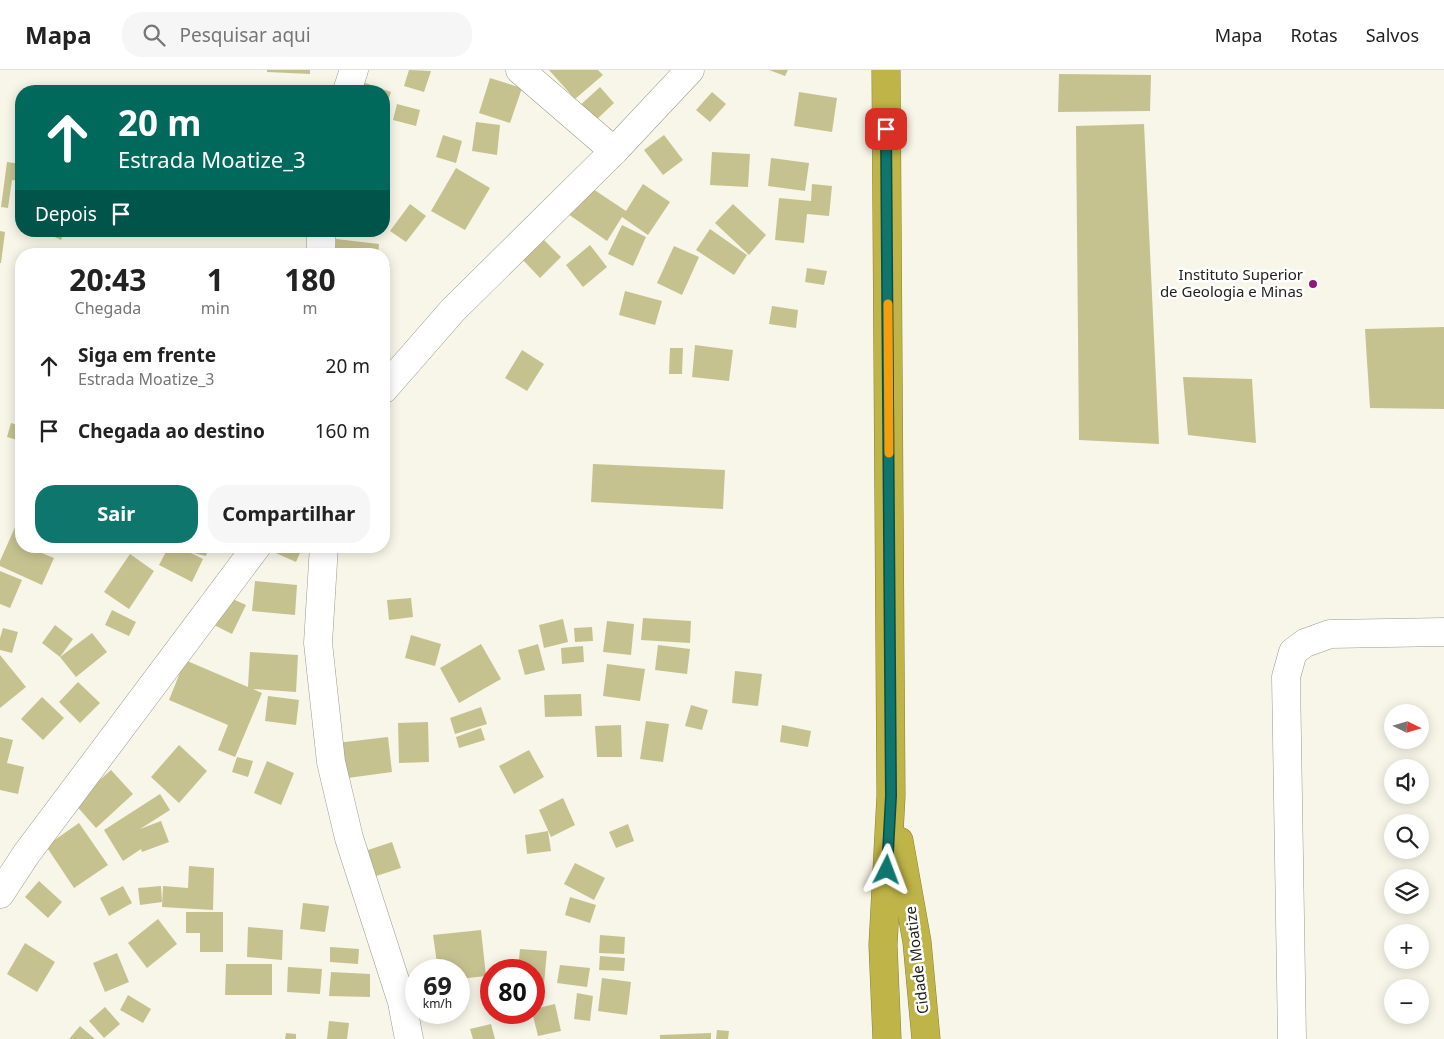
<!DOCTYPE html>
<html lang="pt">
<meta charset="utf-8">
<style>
:root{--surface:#fff;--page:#f6f6f6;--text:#222;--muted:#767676;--line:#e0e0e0;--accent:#0f766e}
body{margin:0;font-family:"Noto Sans",sans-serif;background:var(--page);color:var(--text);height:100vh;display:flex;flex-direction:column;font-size:19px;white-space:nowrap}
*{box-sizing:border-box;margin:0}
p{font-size:16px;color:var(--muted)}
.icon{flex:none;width:28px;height:28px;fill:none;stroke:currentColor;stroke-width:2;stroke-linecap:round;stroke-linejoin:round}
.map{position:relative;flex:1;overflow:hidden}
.side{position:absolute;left:15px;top:178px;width:375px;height:305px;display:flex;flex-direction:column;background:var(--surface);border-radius:20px;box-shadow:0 2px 12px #0003}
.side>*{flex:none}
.guide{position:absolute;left:15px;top:15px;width:375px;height:152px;border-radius:20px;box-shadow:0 2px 12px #0003;background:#00695c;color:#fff;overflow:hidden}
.needle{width:32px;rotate:95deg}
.controls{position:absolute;left:1384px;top:634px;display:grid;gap:10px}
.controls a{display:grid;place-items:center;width:45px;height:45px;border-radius:50%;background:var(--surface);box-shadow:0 2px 12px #0003;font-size:25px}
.speed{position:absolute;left:405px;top:889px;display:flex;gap:10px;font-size:25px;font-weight:700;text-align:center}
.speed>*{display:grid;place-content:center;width:65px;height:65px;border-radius:50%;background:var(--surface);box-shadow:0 2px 12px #0003;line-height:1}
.speed small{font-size:12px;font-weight:400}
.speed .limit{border:8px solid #d22;background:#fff;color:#111}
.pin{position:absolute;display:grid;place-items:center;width:42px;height:42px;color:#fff;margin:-21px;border-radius:10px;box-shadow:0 2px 8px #0006}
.me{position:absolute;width:55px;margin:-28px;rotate:3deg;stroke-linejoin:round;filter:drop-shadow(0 0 4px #0008)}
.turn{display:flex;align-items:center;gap:18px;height:105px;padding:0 20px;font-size:22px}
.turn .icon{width:65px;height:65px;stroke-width:2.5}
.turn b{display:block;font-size:35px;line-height:42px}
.then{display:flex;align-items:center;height:48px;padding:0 20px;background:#0003;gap:10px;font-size:19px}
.eta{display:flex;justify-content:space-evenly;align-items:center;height:85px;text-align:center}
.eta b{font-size:30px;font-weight:700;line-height:35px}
.cta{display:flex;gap:10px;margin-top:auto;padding:10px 20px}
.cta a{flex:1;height:58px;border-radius:20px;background:var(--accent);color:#fff;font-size:20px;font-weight:700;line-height:58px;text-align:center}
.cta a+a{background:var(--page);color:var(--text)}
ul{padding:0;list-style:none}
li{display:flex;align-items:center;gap:15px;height:65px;padding:0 20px}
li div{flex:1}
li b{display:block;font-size:19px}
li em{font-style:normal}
header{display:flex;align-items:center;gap:30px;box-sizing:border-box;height:70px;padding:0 25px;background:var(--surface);border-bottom:1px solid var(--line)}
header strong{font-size:24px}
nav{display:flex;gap:28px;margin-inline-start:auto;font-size:18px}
.search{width:350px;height:45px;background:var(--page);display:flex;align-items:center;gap:12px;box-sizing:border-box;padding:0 18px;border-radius:20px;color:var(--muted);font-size:19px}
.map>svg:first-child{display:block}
</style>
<header>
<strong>Mapa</strong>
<div class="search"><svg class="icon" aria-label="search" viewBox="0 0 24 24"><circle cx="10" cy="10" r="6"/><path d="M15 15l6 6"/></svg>Pesquisar aqui</div>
<nav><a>Mapa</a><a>Rotas</a><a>Salvos</a></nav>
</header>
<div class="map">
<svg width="1444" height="969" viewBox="0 0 1444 969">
<rect width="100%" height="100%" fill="#f7f6e8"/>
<g fill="#c6c290">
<path d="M267,0h43v4l-43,-2z"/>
<path d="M409,0l22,1 -7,21 -20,-6z"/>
<path d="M549,0h49l5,5 -28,24z"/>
<path d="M769,0h19l-3,6z"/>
<path d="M1059,4l92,1 -1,36 -92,1z"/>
<path d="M490,8l32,10 -12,35 -31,-10z"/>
<path d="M360,11l31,11 -7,21v-22h-27z"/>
<path d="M218,15l20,6h-22z"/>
<path d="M600,17l14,16 -22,21 -15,-16z"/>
<path d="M712,22l14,12 -16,18 -14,-12z"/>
<path d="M799,22l38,6 -5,34 -38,-6z"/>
<path d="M397,34l23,6 -4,16 -23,-6z"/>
<path d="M476,52l24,3 -3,30 -25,-4z"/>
<path d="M1144,54l15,320 -80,-4 -3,-314z"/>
<path d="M443,65l19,6 -6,22 -20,-6z"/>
<path d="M664,65l19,25 -20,15 -19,-25z"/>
<path d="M712,82l38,2 -2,33 -38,-2z"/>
<path d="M771,88l38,5 -4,28 -37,-5z"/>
<path d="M7,92l14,2v17l-9,-1 -4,28 -7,-1z"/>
<path d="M456,98l34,20 -25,42 -34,-19z"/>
<path d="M643,114l27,18 -22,33 -26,-18 -15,24 -39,-27 19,-29 39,26z"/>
<path d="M812,114l20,2 -3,30 -22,-2 -3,29 -29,-3 4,-42 32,3z"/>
<path d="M410,134l16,12 -20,26 -16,-11z"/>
<path d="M733,134l33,31 -17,20 -34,-32z"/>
<path d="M622,155l24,12 -13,29 -25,-12z"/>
<path d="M710,159l37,26 -13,20 -38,-25z"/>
<path d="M0,161l5,1 -4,31h-1z"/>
<path d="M42,161h23l-4,9z"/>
<path d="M336,169l43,5 -1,10h-43z"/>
<path d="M543,169l18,18 -21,21 -18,-19z"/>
<path d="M590,175l17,22 -24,20 -17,-22z"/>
<path d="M674,176l25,11 -17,38 -25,-12z"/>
<path d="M384,194h6l-3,25h-3z"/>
<path d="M807,198l20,3 -3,14 -19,-3z"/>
<path d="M625,221l37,10 -7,24 -36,-10z"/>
<path d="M772,236l26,4 -2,18 -27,-4z"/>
<path d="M1444,257v82l-74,-1 -5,-79z"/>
<path d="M695,275l38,5 -4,31 -37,-4z"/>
<path d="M670,278h13l-1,26h-13z"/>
<path d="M522,280l22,14 -17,27 -22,-13z"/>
<path d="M1183,307l69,2 4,64 -68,-8z"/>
<path d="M11,353l10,3v15l-14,-4z"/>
<path d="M593,394l132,6 -2,39 -132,-7z"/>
<path d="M16,455l5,3v18h18l-2,5 17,7 -12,27 -42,-19v-5z"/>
<path d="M169,476h9l9,5 1,-5h21l-3,10 -17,-4 14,7 -11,23 -33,-17z"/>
<path d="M260,476h43l-7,16z"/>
<path d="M130,484l24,17 -25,38 -25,-17z"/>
<path d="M0,501l22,9 -12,28 -10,-4z"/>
<path d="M255,511l42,4 -2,30 -43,-4z"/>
<path d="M226,526l20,9 -14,29 -20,-10z"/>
<path d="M411,528l2,19 -24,3 -2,-20z"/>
<path d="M112,540l24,12 -7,14 -24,-11z"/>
<path d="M643,548l48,3 -1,22 -49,-3z"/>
<path d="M563,549l5,23 -24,6 -5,-23z"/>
<path d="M607,551l27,3 -3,31 -28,-3z"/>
<path d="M55,555l18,14 -13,18 -18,-14z"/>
<path d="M592,557l1,14 -18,1 -1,-14z"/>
<path d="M3,558l15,4 -6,21 -12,-3v-12z"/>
<path d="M92,563l15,19 -31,25 -16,-20z"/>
<path d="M411,565l30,9 -6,22 -30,-8z"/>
<path d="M481,574l20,35 -42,24 -19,-35z"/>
<path d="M538,574l7,26 -20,5 -7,-25z"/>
<path d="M658,575l32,4 -3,25 -32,-4z"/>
<path d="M583,576l1,16 -22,2 -1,-16z"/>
<path d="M250,582l48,3 -2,37 -43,-3 9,4 -27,64 -17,-7 10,-25 -59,-25 16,-40 63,27z"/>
<path d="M0,585l26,32 -26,21z"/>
<path d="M607,594l38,5 -5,32 -37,-5z"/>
<path d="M735,601l27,3 -4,32 -26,-3z"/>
<path d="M78,612l22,21 -20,20 -21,-21z"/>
<path d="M581,624l1,22 -37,1 -1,-22z"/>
<path d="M268,626l31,4 -3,25 -31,-4z"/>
<path d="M42,627l22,21 -21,22 -22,-21z"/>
<path d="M691,635l17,5 -6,20 -17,-4z"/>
<path d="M481,637l6,17 -32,10 -5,-16z"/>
<path d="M646,651l23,3 -6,38 -23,-3z"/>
<path d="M428,652l1,40 -30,1 -1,-40z"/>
<path d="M621,655l1,32h-25l-2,-31z"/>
<path d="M782,655l29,6 -3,16 -28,-5z"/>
<path d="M481,658l4,12 -26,8 -3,-11z"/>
<path d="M0,667l13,3 -6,23 17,4 -6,27 -18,-4z"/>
<path d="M388,667l4,35 -59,8 -5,-36z"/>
<path d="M179,675l28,26 -28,32 -28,-26z"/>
<path d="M529,680l15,27 -30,17 -15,-28z"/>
<path d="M237,687l16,4 -5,16 -16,-5z"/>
<path d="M267,691l27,12 -13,32 -27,-12z"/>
<path d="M111,700l22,24 -37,34 -22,-25z"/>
<path d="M160,724l10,16 -30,19 21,-8 8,21 -27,10 -1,-3 -18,12 -19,-31z"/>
<path d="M563,728l12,27 -24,12 -12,-27z"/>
<path d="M79,753l29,42 -34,23 -28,-42z"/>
<path d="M628,754l6,17 -18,7 -7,-16z"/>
<path d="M548,761l3,20 -24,3 -2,-19z"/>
<path d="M392,772l9,26 -31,10 -8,-26z"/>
<path d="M575,793l30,15 -11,22 -30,-16z"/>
<path d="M189,796l25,2 -1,42 -51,-3 1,-21 25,2z"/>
<path d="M39,811l23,21 -14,16 -23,-21z"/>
<path d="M123,816l9,17 -23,13 -9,-18z"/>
<path d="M161,816l1,16 -22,3 -2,-17z"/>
<path d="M570,827l26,8 -6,18 -25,-8z"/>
<path d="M303,833l26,3 -4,26 -25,-3z"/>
<path d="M186,842h37v40h-23v-19h-14z"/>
<path d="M158,849l19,25 -30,24 -19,-25z"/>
<path d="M248,857l35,3 -1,30 -35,-3z"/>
<path d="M481,860l5,46 -27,3v-9h-21l-5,-35z"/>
<path d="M600,865l25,2 -1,17 -25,-1z"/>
<path d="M25,873l30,19 -18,30 -30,-18z"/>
<path d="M330,877l29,2 -1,15 -28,-2z"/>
<path d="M520,879l27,2 -3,33h-10v-14h-16z"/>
<path d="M117,883l12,29 -24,10 -12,-29z"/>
<path d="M600,886l25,2 -1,13 -25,-1z"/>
<path d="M226,894h46v31h-47z"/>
<path d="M560,895l30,3 -3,19 -30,-4z"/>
<path d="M288,897l34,2 -2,25 -33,-2z"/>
<path d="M331,902l39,2v23l-41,-1z"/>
<path d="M602,908l29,4 -4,33 -29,-4z"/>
<path d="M577,923l16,3 -3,25 -16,-2z"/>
<path d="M128,925l23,14 -8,14 -23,-13z"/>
<path d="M555,934l6,27 -23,5 -6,-24h2v-3z"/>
<path d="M105,937l15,17 -16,14 -15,-17z"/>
<path d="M329,951l20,2 -2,16h-20z"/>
<path d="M491,954l4,15h-22l-3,-10z"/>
<path d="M80,956l15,13h-26z"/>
<path d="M717,960l12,1 -1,8h-12z"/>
<path d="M286,963l10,1v5h-11z"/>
<path d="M711,963v6h-51v-4z"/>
</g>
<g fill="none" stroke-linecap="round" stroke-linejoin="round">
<g stroke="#9c9b8e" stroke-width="29">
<g id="minor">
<path d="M520,0l94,81"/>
<path d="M347,21l7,-21"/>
<path d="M321,184v-23"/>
<path d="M384,319l69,-79 161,-159 76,-81"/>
<path d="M324,476l-6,97 13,119 18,76 53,164 7,37"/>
<path d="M0,824l27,-41 230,-307"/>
<path d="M1292,969l-6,-362 7,-25 12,-9 25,-9 114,-2"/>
</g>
</g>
<g stroke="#888139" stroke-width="29">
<g id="highway">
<path d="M886,0l5,726 -8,149 4,94"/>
<path d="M899,771l18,101 9,97"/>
</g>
</g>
<use href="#minor" stroke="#fff" stroke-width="28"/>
<use href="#highway" stroke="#beb448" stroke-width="28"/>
</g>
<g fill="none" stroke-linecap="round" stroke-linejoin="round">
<g stroke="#0a4d48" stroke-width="12">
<path id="route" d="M886,59l5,667 -4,74"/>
</g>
<use href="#route" stroke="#0f766e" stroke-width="9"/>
<path stroke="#f59e0b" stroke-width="9" d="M888,234l1,149"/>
</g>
<circle fill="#921975" stroke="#fff" stroke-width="2" cx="1313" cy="214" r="5"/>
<g text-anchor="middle" stroke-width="5" stroke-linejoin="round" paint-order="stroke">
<g font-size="15" fill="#23221d" stroke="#fff" text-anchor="end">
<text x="1303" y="210">Instituto Superior<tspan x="1303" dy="17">de Geologia e Minas</tspan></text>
</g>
<g font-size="15" fill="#23221d" stroke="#fff">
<text transform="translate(917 890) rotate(-97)" y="5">Cidade Moatize</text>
</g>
</g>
</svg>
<div class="controls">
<a><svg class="needle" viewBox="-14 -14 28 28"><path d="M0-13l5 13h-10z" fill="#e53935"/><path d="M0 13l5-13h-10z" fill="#767676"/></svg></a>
<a><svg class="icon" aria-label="sound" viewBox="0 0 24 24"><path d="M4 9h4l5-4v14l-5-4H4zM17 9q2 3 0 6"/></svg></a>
<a><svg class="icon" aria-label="search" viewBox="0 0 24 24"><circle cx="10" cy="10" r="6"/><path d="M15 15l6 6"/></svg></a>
<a><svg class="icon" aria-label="layers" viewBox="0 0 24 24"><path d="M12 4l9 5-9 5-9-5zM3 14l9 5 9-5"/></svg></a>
<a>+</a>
<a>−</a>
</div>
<div class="speed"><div>69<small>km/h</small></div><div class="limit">80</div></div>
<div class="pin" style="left:886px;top:59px;background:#d93025"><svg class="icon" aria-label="arrive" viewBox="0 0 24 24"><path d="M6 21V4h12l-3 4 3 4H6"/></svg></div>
<svg class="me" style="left:887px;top:800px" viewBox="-20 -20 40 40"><path d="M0-17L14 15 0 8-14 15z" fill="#0f766e" stroke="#fff" stroke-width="4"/></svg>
<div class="guide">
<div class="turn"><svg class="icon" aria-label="ahead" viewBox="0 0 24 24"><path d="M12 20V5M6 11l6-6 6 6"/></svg><div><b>20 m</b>Estrada Moatize_3</div></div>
<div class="then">Depois<svg class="icon" aria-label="arrive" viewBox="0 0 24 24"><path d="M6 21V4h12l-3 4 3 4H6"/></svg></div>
</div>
<section class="side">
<div class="eta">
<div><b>20:43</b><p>Chegada</p></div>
<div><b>1</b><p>min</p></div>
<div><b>180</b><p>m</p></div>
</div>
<ul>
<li><svg class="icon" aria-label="ahead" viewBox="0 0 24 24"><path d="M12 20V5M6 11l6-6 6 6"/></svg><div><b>Siga em frente</b><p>Estrada Moatize_3</p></div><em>20 m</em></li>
<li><svg class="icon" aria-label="arrive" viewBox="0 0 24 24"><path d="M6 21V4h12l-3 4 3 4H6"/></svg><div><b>Chegada ao destino</b></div><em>160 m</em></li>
</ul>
<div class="cta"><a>Sair</a><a>Compartilhar</a></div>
</section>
</div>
